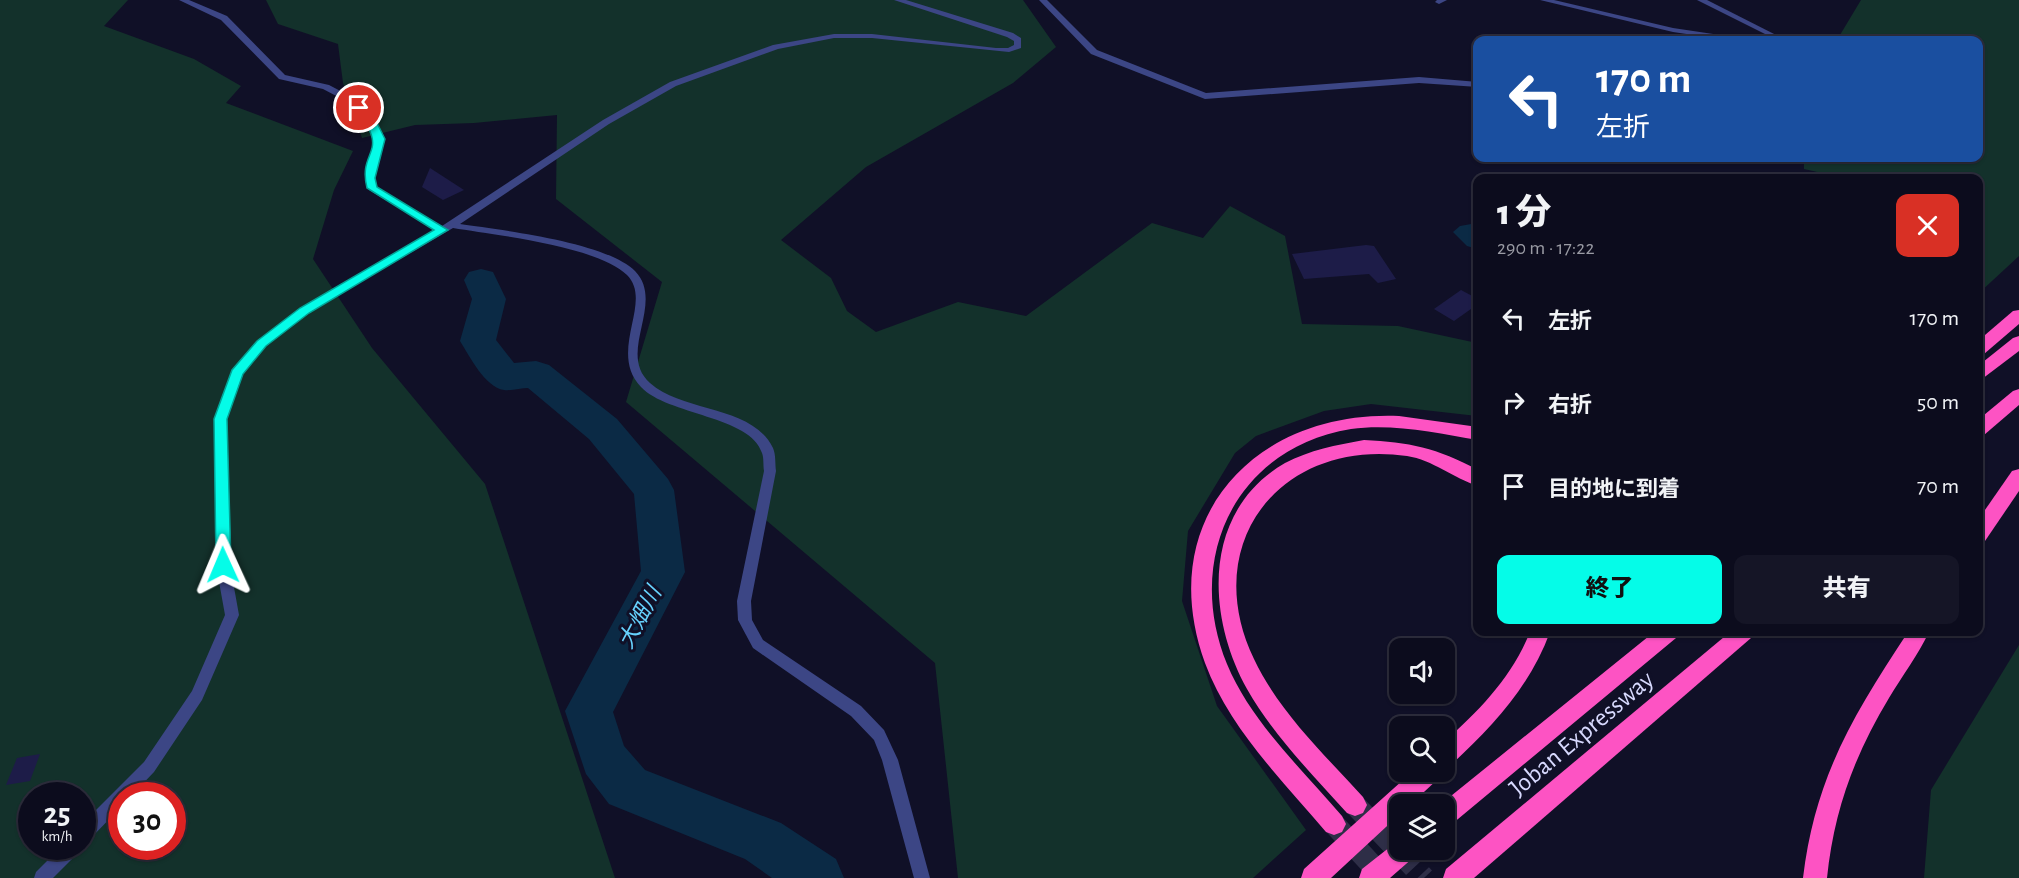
<!DOCTYPE html>
<html lang="ja">
<meta charset="utf-8">
<style>
:root{--surface:#0c0c1d;--page:#151526;--text:#f1f3f6;--muted:#9a9ba4;--line:#2c2c3b;--accent:#05fce8}
body{margin:0;font-family:"Alegreya Sans","Noto Sans JP",sans-serif;background:var(--page);color:var(--text);height:100vh;display:flex;flex-direction:column;font-size:22px;white-space:nowrap}
*{box-sizing:border-box;margin:0}
p{font-size:20px;color:var(--muted)}
.icon{flex:none;width:33px;height:33px;fill:none;stroke:currentColor;stroke-width:2;stroke-linecap:round;stroke-linejoin:round}
.map{position:relative;flex:1;overflow:hidden}
.panel{position:absolute;left:1473px;top:174px;width:510px;height:462px;display:flex;flex-direction:column;background:var(--surface);border-radius:12px;box-shadow:0 2px 4px #0004,0 0 0 2px var(--line)}
.panel>*{flex:none}
.banner{position:absolute;left:1473px;top:36px;width:510px;height:126px;border-radius:12px;box-shadow:0 2px 4px #0004,0 0 0 2px var(--line);background:#1a4fa0;color:#fff;overflow:hidden}
.tools{position:absolute;left:1389px;top:638px;display:grid;gap:12px}
.tools a{display:grid;place-items:center;width:66px;height:66px;border-radius:12px;background:var(--surface);box-shadow:0 2px 4px #0004,0 0 0 2px var(--line);font-size:30px}
.speed{position:absolute;left:18px;top:782px;display:flex;gap:12px;font-size:30px;font-weight:700;text-align:center}
.speed>*{display:grid;place-content:center;width:78px;height:78px;border-radius:50%;background:var(--surface);box-shadow:0 2px 4px #0004,0 0 0 2px var(--line);line-height:1}
.speed small{font-size:15px;font-weight:400}
.speed .limit{border:9px solid #d22;background:#fff;color:#111}
.pin{position:absolute;display:grid;place-items:center;width:51px;height:51px;color:#fff;margin:-26px;border:3px solid #fff;border-radius:50%;box-shadow:0 2px 6px #0007}
.me{position:absolute;width:66px;margin:-33px;rotate:359deg;stroke-linejoin:round;filter:drop-shadow(0 0 4px #0008)}
.turn{display:flex;align-items:center;gap:21px;height:126px;padding:0 24px;font-size:27px}
.turn .icon{width:78px;height:78px;stroke-width:2.5}
.turn b{display:block;font-size:42px;line-height:51px}
.round{display:grid;place-items:center;flex:none;width:63px;height:63px;border-radius:12px;background:var(--page)}
.headline{display:flex;align-items:center;justify-content:space-between;height:102px;padding:0 24px}
h1{font-size:36px;font-weight:800;line-height:45px}
.button{display:flex;gap:12px;margin-top:auto;padding:12px 24px}
.button a{flex:1;height:69px;border-radius:12px;background:var(--accent);color:#111;font-size:24px;font-weight:800;line-height:69px;text-align:center}
.button a+a{background:var(--page);color:var(--text)}
ul{padding:0;list-style:none}
li{display:flex;align-items:center;gap:18px;height:84px;padding:0 24px}
li div{flex:1}
li b{display:block;font-size:22px}
li em{font-style:normal}
.map>svg:first-child{display:block}
</style>
<div class="map">
<svg width="2019" height="878" viewBox="0 0 2019 878">
<rect width="100%" height="100%" fill="#101027"/>
<g fill="#13312b" fill-rule="evenodd">
<path d="M0,0h128l-24,26 90,33 47,27 -15,17 127,48 -19,39 -21,69 59,89 113,136 130,394h-615zM32,795h50v51h-50zM122,795h50v51h-50z"/>
<path d="M266,0h757l33,47 -43,36 -147,84 -85,73 50,38 16,33 29,21 82,-30 68,14 126,-93 51,15 27,-32 55,30 17,88 96,2 79,17v73l-106,-12 -47,7 -68,25 -21,17 -47,78 -6,70 35,105 89,124 -53,48h-295l-23,-215 -309,-261 36,-120 -106,-83 1,-84 -83,8 -59,2 -53,13 -19,-55 -5,-39 -60,-20z"/>
<path d="M1861,0h158v256l-40,37 -1,-115h-134l-40,-9v-11h174v-118h-141z"/>
<path d="M2019,645v233h-95l7,-88z"/>
</g>
<path fill="#0b2a45" d="M1477,223v26l-10,-3 -14,-14 7,-6z"/>
<g fill="none" stroke-linecap="round" stroke-linejoin="round">
<path fill="#0b2a45" fill-rule="evenodd" d="M481,269l12,3 13,27 -10,41 18,23 22,-2 13,4 68,54 51,60 6,11 11,82 -72,140 11,34 21,24 136,53 55,36 8,19h-72l-27,-19 -136,-55 -23,-30 -21,-63 76,-140 -7,-77 -45,-55 -61,-51c-7,0 -16,3 -24,2 -19,-3 -34,-33 -44,-49l12,-42 -8,-19 5,-8z"/>
</g>
<g fill="#1d1c48">
<path d="M430,168l34,22 -21,10 -21,-13z"/>
<path d="M1366,245l8,1 22,33 -18,4 -9,-9 -65,5 -12,-25z"/>
<path d="M1461,290l17,9v5l-24,17 -20,-12z"/>
<path d="M40,754l-10,27 -24,4 11,-27z"/>
</g>
<g fill="none" stroke-linecap="round" stroke-linejoin="round">
<g stroke="#2e2e47" stroke-width="22" stroke-dasharray="22 10" stroke-linecap="butt">
<path d="M1355,805l69,73"/>
<path d="M1334,824l50,54"/>
</g>
<g fill="#3c4685" fill-rule="evenodd">
<path d="M1039,0h8l50,50 109,43 213,-16 59,5v5l-59,-4 -214,16 -114,-45z"/>
<path d="M1437,0h10l-8,4 -4,-2z"/>
<path d="M1540,0h14l119,28 67,10 4,2h-17l-54,-8z"/>
<path d="M1697,0h10l79,40h-9z"/>
</g>
<g fill="#3c4685" fill-rule="evenodd">
<path d="M179,0h10l38,16 58,59 44,10 21,11 23,21 12,22 -10,40 1,8 66,39 161,-106 67,-38 103,-37 61,-11h38l124,14h12l6,-3v-4l-7,-4 -113,-37h12l107,33 8,5v10l-12,4 -137,-14h-38l-56,11 -102,37 -67,38 -149,100c41,6 146,18 175,47 31,32 -19,82 15,112 34,30 102,22 123,65 3,7 2,16 3,23l-25,130 1,19 11,20 98,66 23,24 14,30 32,118h-16l-32,-118 -8,-20 -23,-24 -98,-68 -15,-28 -1,-19 27,-130c-1,-6 0,-13 -2,-18 -11,-37 -95,-38 -121,-66 -34,-36 13,-85 -14,-112 -30,-29 -132,-40 -174,-47l-145,85 -43,34 -23,27 -15,45 3,146 9,50 -37,85 -48,72 -22,23h-10v11l-34,35 -6,3v-20l62,-62 48,-71 33,-76 -9,-50 -1,-146 16,-46 26,-32 43,-32 135,-79 -66,-40 -4,-11 10,-40 -9,-19 -22,-20 -21,-11 -44,-10 -58,-59z"/>
<path d="M62,846h19l-2,6 -26,26h-19l2,-6z"/>
</g>
<g fill="#fd53c3" fill-rule="evenodd">
<path d="M2019,310v14l-35,30 -6,2v-15l35,-30z"/>
<path d="M2019,336v15l-41,31v-16l35,-28z"/>
<path d="M2019,389v16l-35,30 -6,1v-16l35,-29z"/>
<path d="M1399,416l79,11v13c-41,-7 -86,-17 -127,-11 -116,19 -167,130 -124,235 24,58 75,105 115,152l4,8 -4,8 -8,3 -8,-3c-44,-52 -97,-104 -121,-169 -52,-143 49,-253 194,-247z"/>
<path d="M1364,440c45,2 73,8 114,30v16c-25,-8 -45,-26 -71,-30 -125,-18 -209,86 -153,203 25,53 70,95 109,138l4,8 -4,8 -8,3 -8,-3c-35,-39 -74,-78 -100,-124 -41,-74 -45,-178 38,-226 25,-13 51,-18 79,-23z"/>
<path d="M2019,469v22l-34,50 -7,3v-24l34,-49z"/>
<path d="M1530,632h20c-20,54 -56,93 -98,132l-8,3v-25c36,-32 68,-65 86,-110z"/>
<path d="M1654,632h25l-3,6 -224,186 -8,3v-23h-3z"/>
<path d="M1730,632h24l-3,6 -277,240h-31l3,-9z"/>
<path d="M1908,632h21c-11,23 -27,44 -40,66 -35,58 -55,113 -62,180h-24c12,-101 51,-164 105,-246z"/>
<path d="M1413,771h28l-3,8 -27,25h-11v10l-69,64h-30l3,-9z"/>
<path d="M1400,839v10h17l-3,8 -24,21h-31l3,-9z"/>
</g>
</g>
<path fill="#05fce8" stroke="#03a497" stroke-width="1.5" d="M355,106h7l12,11 11,22 -10,39 2,9 71,43 -139,83 -43,33 -23,28 -16,45 4,146 -8,6 -7,-6 -2,-146 18,-49 25,-29 43,-33 134,-78 -67,-42c-10,-40 26,-34 -13,-80z"/>
<g text-anchor="middle" stroke-width="6" stroke-linejoin="round" paint-order="stroke">
<g font-size="22" font-style="italic" fill="#66d2fd" stroke="#101027">
<text transform="translate(639 617) rotate(-62)" y="8">大畑川</text>
</g>
<g font-size="26" fill="#d7d9fe" stroke="#101027">
<text transform="translate(1581 733) rotate(-40)" y="9">Joban Expressway</text>
</g>
</g>
</svg>
<div class="tools">
<a><svg class="icon" aria-label="sound" viewBox="0 0 24 24"><path d="M4 9h4l5-4v14l-5-4H4zM17 9q2 3 0 6"/></svg></a>
<a><svg class="icon" aria-label="search" viewBox="0 0 24 24"><circle cx="10" cy="10" r="6"/><path d="M15 15l6 6"/></svg></a>
<a><svg class="icon" aria-label="layers" viewBox="0 0 24 24"><path d="M12 4l9 5-9 5-9-5zM3 14l9 5 9-5"/></svg></a>
</div>
<div class="speed"><div>25<small>km/h</small></div><div class="limit">30</div></div>
<div class="pin" style="left:359px;top:108px;background:#d93025"><svg class="icon" aria-label="arrive" viewBox="0 0 24 24"><path d="M6 21V4h12l-3 4 3 4H6"/></svg></div>
<svg class="me" style="left:223px;top:565px" viewBox="-20 -20 40 40"><path d="M0-17L14 15 0 8-14 15z" fill="#05fce8" stroke="#fff" stroke-width="4"/></svg>
<div class="banner">
<div class="turn"><svg class="icon" aria-label="left" viewBox="0 0 24 24"><path d="M17 20v-9H6M10 6l-5 5 5 5"/></svg><div><b>170 m</b>左折</div></div>
</div>
<section class="panel">
<div class="headline"><div><h1>1 分</h1><p>290 m · 17:22</p></div><a class="round" style="background:#d93025;color:#fff"><svg class="icon" aria-label="close" viewBox="0 0 24 24"><path d="M6 6l12 12M18 6L6 18"/></svg></a></div>
<ul>
<li><svg class="icon" aria-label="left" viewBox="0 0 24 24"><path d="M17 20v-9H6M10 6l-5 5 5 5"/></svg><div><b>左折</b></div><em>170 m</em></li>
<li><svg class="icon" aria-label="right" viewBox="0 0 24 24"><path d="M7 20v-9h11M14 6l5 5-5 5"/></svg><div><b>右折</b></div><em>50 m</em></li>
<li><svg class="icon" aria-label="arrive" viewBox="0 0 24 24"><path d="M6 21V4h12l-3 4 3 4H6"/></svg><div><b>目的地に到着</b></div><em>70 m</em></li>
</ul>
<div class="button"><a>終了</a><a>共有</a></div>
</section>
</div>
